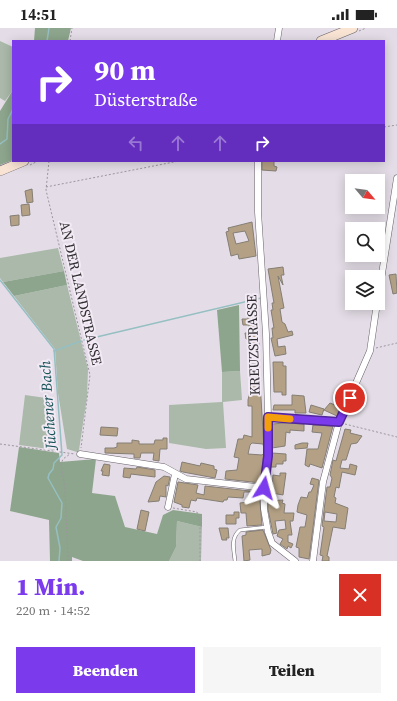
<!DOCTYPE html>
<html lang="de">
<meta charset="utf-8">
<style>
:root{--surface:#fff;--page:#f6f6f6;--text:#222;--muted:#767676;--accent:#7c3aed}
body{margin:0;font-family:"Source Serif 4",serif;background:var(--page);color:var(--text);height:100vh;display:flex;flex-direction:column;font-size:15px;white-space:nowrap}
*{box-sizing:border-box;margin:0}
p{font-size:13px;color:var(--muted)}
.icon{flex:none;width:22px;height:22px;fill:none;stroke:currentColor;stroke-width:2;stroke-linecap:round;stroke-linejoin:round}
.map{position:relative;height:533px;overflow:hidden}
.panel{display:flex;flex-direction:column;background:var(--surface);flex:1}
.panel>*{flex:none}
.banner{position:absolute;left:12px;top:12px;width:373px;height:122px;border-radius:0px;box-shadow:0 2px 10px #0003;background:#7c3aed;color:#fff;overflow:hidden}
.needle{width:26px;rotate:119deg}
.buttons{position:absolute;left:345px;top:146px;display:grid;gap:8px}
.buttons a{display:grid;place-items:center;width:40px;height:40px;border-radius:0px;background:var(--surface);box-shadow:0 2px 10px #0003;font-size:20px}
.pin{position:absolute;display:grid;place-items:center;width:34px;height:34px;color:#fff;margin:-17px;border:2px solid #fff;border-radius:50%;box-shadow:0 1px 4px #0007}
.me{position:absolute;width:44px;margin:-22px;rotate:8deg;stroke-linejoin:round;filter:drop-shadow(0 0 3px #0008)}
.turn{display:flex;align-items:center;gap:14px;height:84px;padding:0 16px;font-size:18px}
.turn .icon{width:52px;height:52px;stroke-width:2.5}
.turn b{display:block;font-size:28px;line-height:34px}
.lanes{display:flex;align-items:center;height:38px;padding:0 16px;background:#0003;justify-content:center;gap:20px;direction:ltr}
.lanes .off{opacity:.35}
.round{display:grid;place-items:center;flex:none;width:42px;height:42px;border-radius:0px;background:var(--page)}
.overview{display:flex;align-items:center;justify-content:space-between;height:68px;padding:0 16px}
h1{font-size:24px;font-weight:800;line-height:30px;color:var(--accent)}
.cta{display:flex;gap:8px;margin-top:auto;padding:8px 16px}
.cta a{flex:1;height:46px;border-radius:0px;background:var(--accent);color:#fff;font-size:16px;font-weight:800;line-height:46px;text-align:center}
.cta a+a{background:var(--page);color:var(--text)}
.status{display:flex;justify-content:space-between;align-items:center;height:28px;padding:0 20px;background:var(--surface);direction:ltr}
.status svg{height:11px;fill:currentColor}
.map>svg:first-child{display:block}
</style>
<div class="status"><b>14:51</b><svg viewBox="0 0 49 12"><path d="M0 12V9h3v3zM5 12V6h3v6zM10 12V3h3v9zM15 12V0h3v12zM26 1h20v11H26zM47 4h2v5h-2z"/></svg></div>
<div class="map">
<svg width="397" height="533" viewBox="0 0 397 533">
<rect width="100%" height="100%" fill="#e4dde7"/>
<g fill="#aab9a9">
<path d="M0,13l13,6v43l-8,11 -5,-3z"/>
<path d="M58,220l6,23 -61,11 -3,-4v-20z"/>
<path d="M67,257l21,84 -1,28 -8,53 -2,2 -10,-3 -9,-56 -3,-44 -41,-53z"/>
<path d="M240,343l2,29 -19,2 3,46 -20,1 -37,-6v-38l53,-3v-30z"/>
<path d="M25,367l28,4 3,51 -37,-5z"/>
<path d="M177,493l25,6 -1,34h-32l7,-14z"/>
</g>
<g fill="#8da58c">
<path d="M35,0h36l-3,13h-34z"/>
<path d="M13,62v70l-13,5v-54z"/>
<path d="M64,243l3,14 -53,11 -11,-14z"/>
<path d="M239,277l1,66 -18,1 -5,-62z"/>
<path d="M19,419l40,6 1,9 36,-3 -4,34 23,3 10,31 32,7 6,-19 10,-5 29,4v13l-25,-6 -1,26 -7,14h-86l-11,-4v4h-22l-1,-41 -39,-9z"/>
</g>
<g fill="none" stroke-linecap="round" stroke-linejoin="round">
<g stroke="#95bfc2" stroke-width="1.5">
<path d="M47,13l2,-13"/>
<path d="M0,116l7,-5 1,-20 5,-10"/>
<path d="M0,252l54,69 8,106 -8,8 -1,6 -4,5 -1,4 14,25 -1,15 -5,9 4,21 -1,13"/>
<path d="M84,312l177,-42"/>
<path d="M54,323l27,-10"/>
</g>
</g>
<g fill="#b4a185" stroke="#847e75" fill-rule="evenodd">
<path d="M262,133h12v5l3,1 -1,4 -14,-1z"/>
<path d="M32,161l1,13 -6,1 -2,-12z"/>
<path d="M29,176l1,11 -8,1 -1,-11z"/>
<path d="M19,187v10l-8,1 -1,-10z"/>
<path d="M252,194l4,34 -17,3 -1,-5 -7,2 -5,-24 3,-1 -1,-3zM245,203l4,10 -13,3 -3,-11z"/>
<path d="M283,239l1,8h-3l2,10 -5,-9 6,32 -4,1 2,13 3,2 3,8 4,-1 1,4 -16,4 1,8 7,-1 1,8 -11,2 -4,-18h2l-1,-10h2l-3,-18h2l-1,-7h2l-6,-34z"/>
<path d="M396,246l1,19 -4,1 -4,-19z"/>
<path d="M254,282l3,2 2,33 -1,3h-8l-1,-9h-3l-1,-6h4v-8h-6l-1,-6h6v-7z"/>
<path d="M273,334h10v4h3v29h-4v-3h-8z"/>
<path d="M250,336h9l5,85 -1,-5 -11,-1 -2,2 -2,9 14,1 2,-2 -3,30 -36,-4 1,-8 11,-1 2,-12 -5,-1 4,-18h5l1,-4 8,2v-31h-4v-6l3,-14z"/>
<path d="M292,367l12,1 2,17h-11v-3h-22l1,-5h18z"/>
<path d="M330,375l10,4 -3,9 -13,-6z"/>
<path d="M311,377l13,4 -2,6 -13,-3z"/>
<path d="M285,395l19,1v7l-14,-1v3l-4,-1 -1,14 -13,2v-24z"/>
<path d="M313,397l20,1 -11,42 -12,-4 -1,3 -4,-2 2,-16h11l4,-16 -10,-1z"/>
<path d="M101,399l17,1 -1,8 -17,-1z"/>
<path d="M345,401l6,1 -1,3 12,3 -5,7 -6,1 -5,16h-4l-2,8 9,1 1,-5 7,2 -2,9 -13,-3 -3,16 -3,-1 -2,10 2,1 -1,5 13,5 -3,21 -12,-2 -6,29 2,1v4h-7l1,-5 -3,-1 4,-28 -2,-1 5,-39h3l2,-9 -2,-3 3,-15 3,1zM325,484l12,2 -1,8 -12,-1z"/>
<path d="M163,410h4v11h-7l-1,12 -6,-1 1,-7h-13l-1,5h-6v-4l-29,-1v-5h9l3,-1v-4h15v-3l7,1v3h15l1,-4h8z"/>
<path d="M302,415h6l-1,5 -12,1v-4z"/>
<path d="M272,425l14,1v7h-3v3h-7v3h-5z"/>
<path d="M182,434l18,4 1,-3 13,3v3l3,1 -2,8 -32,-6 -3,-1z"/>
<path d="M104,436l6,1 -1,11 -7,-1 1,-4h-2z"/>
<path d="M137,439l18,3v7l-24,-3 -1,4 -7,-1 1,-9 12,1z"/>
<path d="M280,445h6l-3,22 -11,-2v-2l-3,-1v-5l3,1 1,-11 7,1z"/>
<path d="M164,448l6,1 -2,9 -2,-1v12l-6,-1 -1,5 -11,1 8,-20z"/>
<path d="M312,450l7,2 -10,79 -10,-2v-9l-3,-1 4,-20h5l2,-12 -10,-3 1,-7 3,-8 6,1 2,-6h2l3,-7 -4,-1z"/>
<path d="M178,454l20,3 -2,8 8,2 1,-9 54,6 3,33 -15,1 -1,-13h-5l-1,-10 15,-2 -1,-9h-10l-1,6 -15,-1 -1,3h-3l-1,2 -26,-4 -1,3 -5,-1 -2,8 -7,-1v-2l-8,-3z"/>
<path d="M283,472l-1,3 3,1 -1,9h10l-1,8h-3l2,14h-4v7l5,2 -2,4 -3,-2 -1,3 -7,-5 3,-5 -6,-3 2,-6 7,-1 -1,-9 -10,1 2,12 -4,1 -5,-25v-8z"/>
<path d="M141,482l8,2 -4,19 -8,-2z"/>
<path d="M234,484h5v6h-3v6h-10v-9h8z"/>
<path d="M219,500h9l1,10h-3l1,2h-5z"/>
<path d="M263,502l8,20 -1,4 -8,2v-7l-13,1 1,10 -6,1 -2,-25 4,-1v-3z"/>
</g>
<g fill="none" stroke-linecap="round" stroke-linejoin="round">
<g stroke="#676169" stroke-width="4">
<path id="lane" d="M235,533c-1,-11 -5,-23 5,-31l27,-3"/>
</g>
<g stroke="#676169" stroke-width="7">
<g id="street">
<path d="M277,13l2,-13"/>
<path d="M258,133v51l8,122 2,83v39l-4,37v16l4,23 4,11 23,18"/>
<path d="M378,271l19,-121"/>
<path d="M268,389l71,5"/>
<path d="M80,426l84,13 22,12 78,9"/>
<path d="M168,479l7,-33"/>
<path d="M313,533l10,-79 16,-60 31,-71 7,-48"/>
</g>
</g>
<g stroke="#676169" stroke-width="10">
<g id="secondary">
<path d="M321,13l32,-13"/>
<path d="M0,143l24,-10"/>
</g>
</g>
<g stroke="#9b969e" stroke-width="1" stroke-dasharray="2 2" stroke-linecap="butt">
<path d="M359,3l7,-3"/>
<path d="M70,13l2,-13"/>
<path d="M384,99l13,-2"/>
<path d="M49,133l-3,29 44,185 -9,73"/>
<path d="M30,137l8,-4"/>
<path d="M46,159l133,-26"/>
<path d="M376,320l21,-5"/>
<path d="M345,396l52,13"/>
<path d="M0,416l75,10"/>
<path d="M173,480l24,4 3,13v36"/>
<path d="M68,533l-3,-72 -4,-25 2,-5 7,-5"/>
</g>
<use href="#lane" stroke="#fff" stroke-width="3"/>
<use href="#street" stroke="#fff" stroke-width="6"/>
<use href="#secondary" stroke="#f9e4d4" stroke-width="9"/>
</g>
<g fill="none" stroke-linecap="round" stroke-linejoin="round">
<g stroke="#51269a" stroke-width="10">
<path id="route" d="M264,460l4,-32v-39l71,5 11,-24"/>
</g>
<use href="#route" stroke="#7c3aed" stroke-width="7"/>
<path stroke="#f59e0b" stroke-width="7" d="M268,400v-11l22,2"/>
</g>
<g text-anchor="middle" stroke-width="4" stroke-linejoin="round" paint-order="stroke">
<g font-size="14" fill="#302d31" stroke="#f2eaf4">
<text transform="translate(81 265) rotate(77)" y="5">AN DER LANDSTRASSE</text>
<text transform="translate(253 317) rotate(-92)" y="5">KREUZSTRASSE</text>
</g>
<g font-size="15" font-style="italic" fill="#195458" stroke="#f2eaf4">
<text transform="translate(48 377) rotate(-94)" y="5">Jüchener Bach</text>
</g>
</g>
</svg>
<div class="buttons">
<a><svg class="needle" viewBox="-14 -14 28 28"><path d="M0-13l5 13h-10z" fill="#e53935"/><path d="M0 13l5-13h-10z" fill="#767676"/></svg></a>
<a><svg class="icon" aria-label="search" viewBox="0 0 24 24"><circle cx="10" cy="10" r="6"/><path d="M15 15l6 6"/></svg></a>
<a><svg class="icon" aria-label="layers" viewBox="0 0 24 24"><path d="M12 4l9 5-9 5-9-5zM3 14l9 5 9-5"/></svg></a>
</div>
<div class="pin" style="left:350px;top:370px;background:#d93025"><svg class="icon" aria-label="arrive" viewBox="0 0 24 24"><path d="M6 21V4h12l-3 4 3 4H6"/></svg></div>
<svg class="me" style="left:264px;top:460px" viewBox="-20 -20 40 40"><path d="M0-17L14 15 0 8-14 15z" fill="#7c3aed" stroke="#fff" stroke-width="4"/></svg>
<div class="banner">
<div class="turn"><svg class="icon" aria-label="right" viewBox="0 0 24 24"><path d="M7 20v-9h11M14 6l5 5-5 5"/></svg><div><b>90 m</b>Düsterstraße</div></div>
<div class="lanes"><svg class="icon off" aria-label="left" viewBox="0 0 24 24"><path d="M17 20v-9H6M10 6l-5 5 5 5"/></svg><svg class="icon off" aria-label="ahead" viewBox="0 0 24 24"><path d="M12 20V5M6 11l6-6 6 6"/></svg><svg class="icon off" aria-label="ahead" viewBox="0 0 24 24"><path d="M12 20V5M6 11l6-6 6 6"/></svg><svg class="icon" aria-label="right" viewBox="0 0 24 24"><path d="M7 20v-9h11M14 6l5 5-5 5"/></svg></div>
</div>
</div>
<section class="panel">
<div class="overview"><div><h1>1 Min.</h1><p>220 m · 14:52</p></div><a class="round" style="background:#d93025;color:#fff"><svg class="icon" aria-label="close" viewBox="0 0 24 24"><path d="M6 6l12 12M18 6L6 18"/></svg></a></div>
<div class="cta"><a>Beenden</a><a>Teilen</a></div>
</section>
